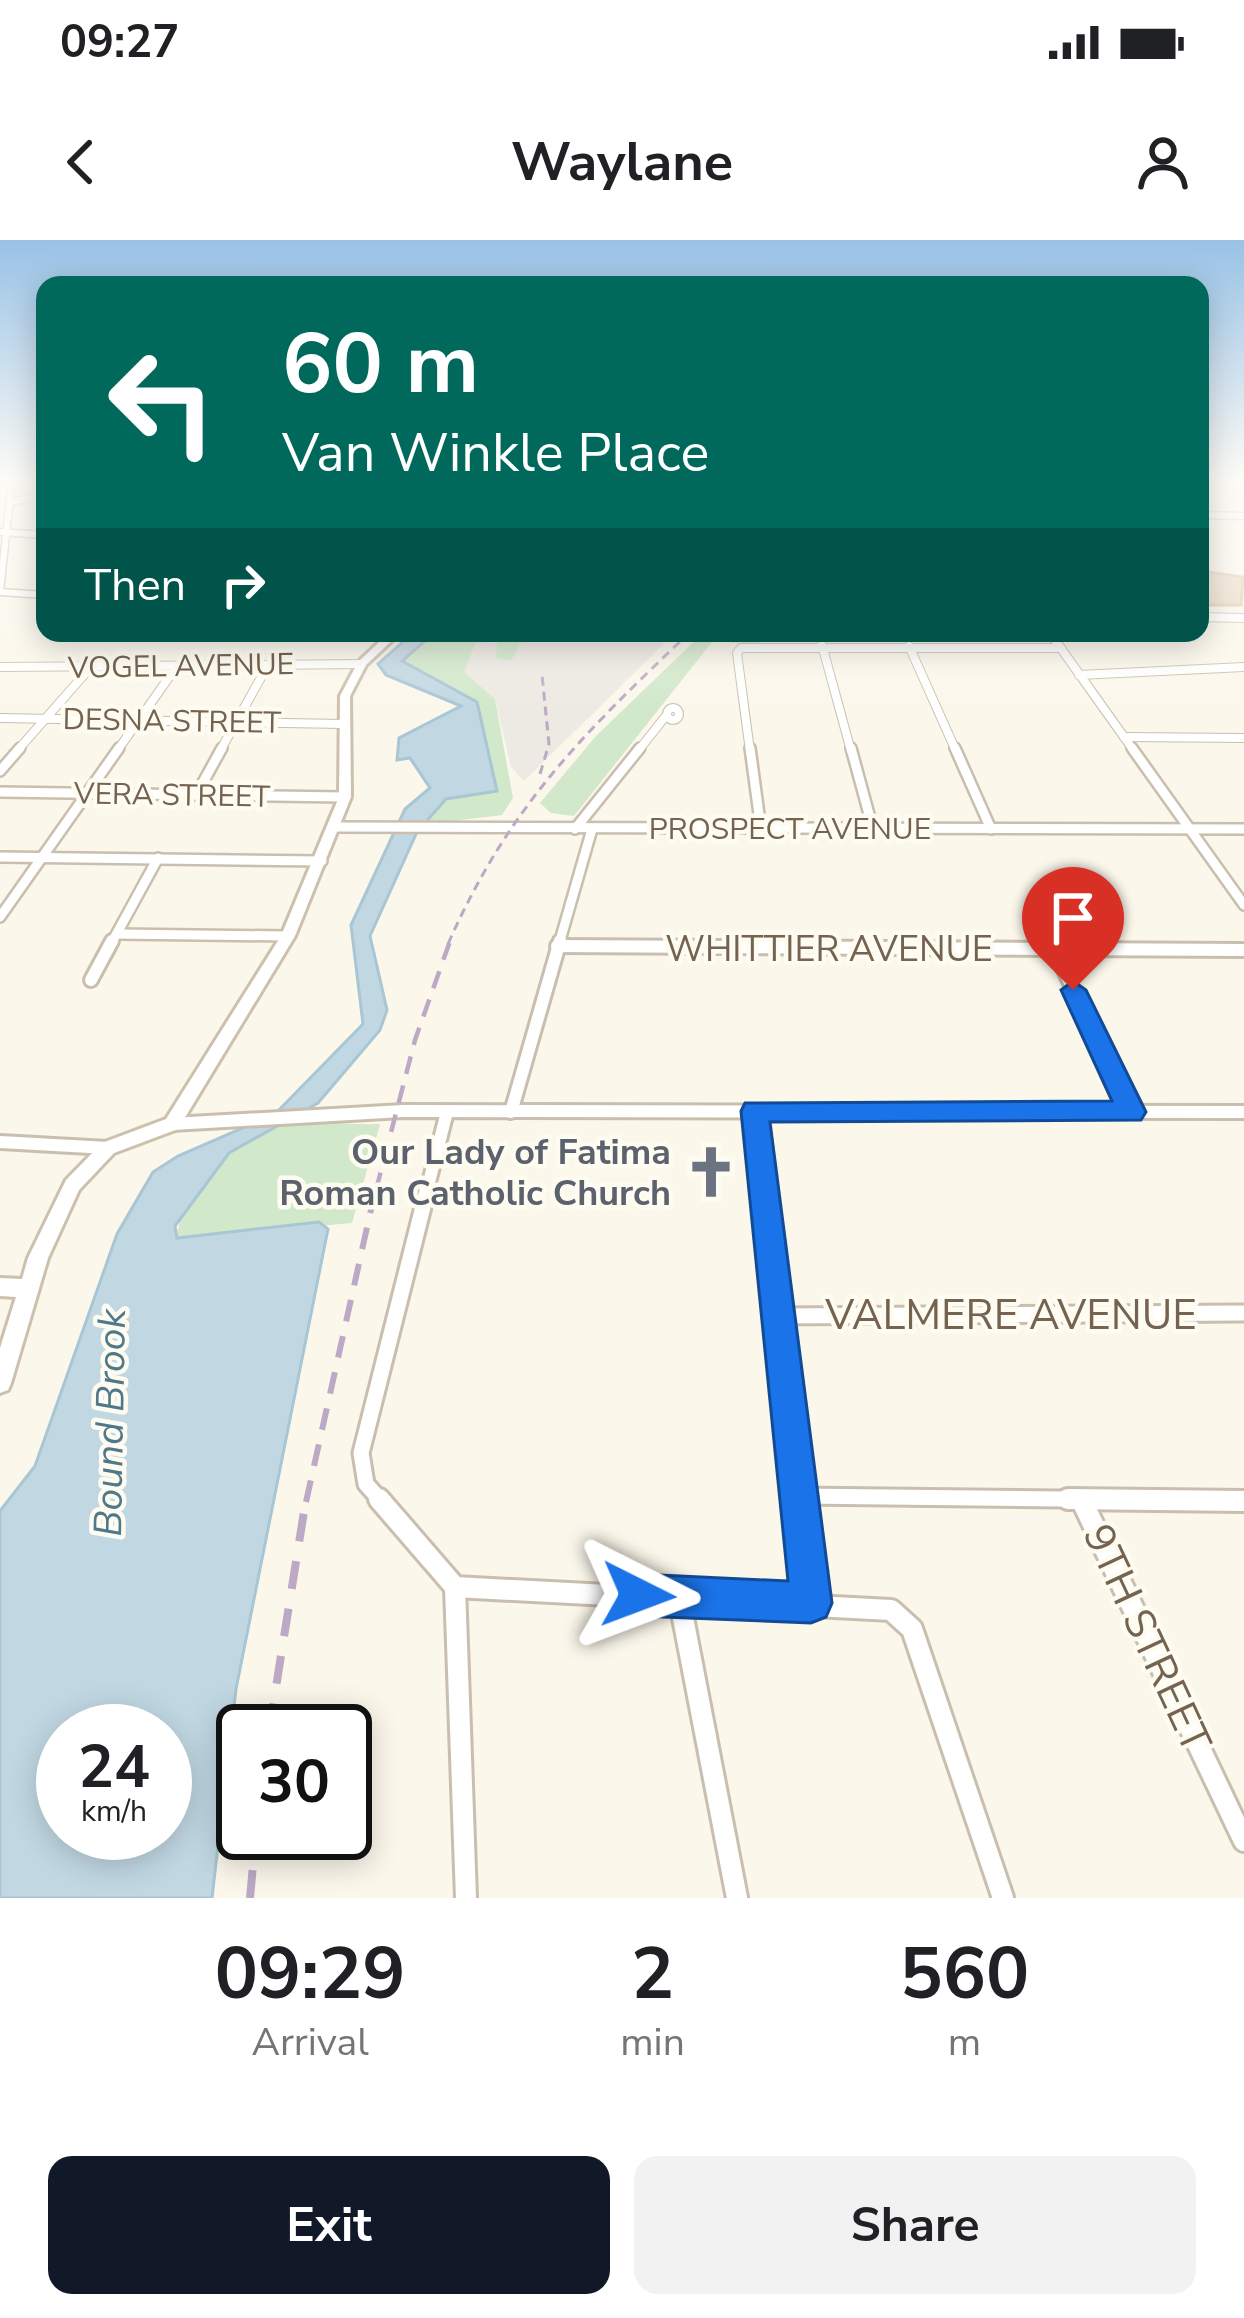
<!DOCTYPE html>
<style>
:root{--surface:#fff;--page:#f2f2f2;--text:#202124;--muted:#757577;--accent:#111827}
body{margin:0;font-family:"Nunito Sans",sans-serif;background:var(--page);color:var(--text);height:100vh;display:flex;flex-direction:column;font-size:45px;white-space:nowrap}
*{box-sizing:border-box;margin:0}
p{font-size:39px;color:var(--muted)}
.icon{flex:none;width:66px;height:66px;fill:none;stroke:currentColor;stroke-width:2;stroke-linecap:round;stroke-linejoin:round}
.map{position:relative;height:1658px;overflow:hidden}
.details{display:flex;flex-direction:column;background:var(--surface);flex:1}
.details>*{flex:none}
.top-card{position:absolute;left:36px;top:36px;width:1173px;height:366px;border-radius:24px;box-shadow:0 6px 30px #0003;background:#00695c;color:#fff;overflow:hidden}
.speed{position:absolute;left:36px;top:1464px;display:flex;gap:24px;font-size:60px;font-weight:700;text-align:center}
.speed>*{display:grid;place-content:center;width:156px;height:156px;border-radius:50%;background:var(--surface);box-shadow:0 6px 30px #0003;line-height:1}
.speed small{font-size:30px;font-weight:400}
.speed .limit{border:6px solid #111;border-radius:18px;background:#fff;color:#111}
.pin{position:absolute;display:grid;place-items:center;width:102px;height:102px;color:#fff;margin:-123px -51px;border-radius:50% 50% 50% 0;rotate:-45deg;box-shadow:0 0 12px #0007}
.pin .icon{rotate:45deg}
.me{position:absolute;width:132px;margin:-66px;rotate:93deg;stroke-linejoin:round;filter:drop-shadow(0 0 9px #0008)}
.turn{display:flex;align-items:center;gap:42px;height:252px;padding:0 48px;font-size:54px}
.turn .icon{width:156px;height:156px;stroke-width:2.5}
.turn b{display:block;font-size:84px;line-height:102px}
.then{display:flex;align-items:center;height:114px;padding:0 48px;background:#0003;gap:24px;font-size:45px}
.eta{display:flex;justify-content:space-evenly;align-items:center;height:204px;text-align:center}
.eta b{font-size:72px;font-weight:700;line-height:84px}
.action{display:flex;gap:24px;margin-top:auto;padding:24px 48px}
.action a{flex:1;height:138px;border-radius:24px;background:var(--accent);color:#fff;font-size:48px;font-weight:700;line-height:138px;text-align:center}
.action a+a{background:var(--page);color:var(--text)}
.status{display:flex;justify-content:space-between;align-items:center;height:84px;padding:0 60px;background:var(--surface);direction:ltr}
.status svg{height:33px;fill:currentColor}
header{display:flex;justify-content:space-between;align-items:center;height:156px;padding:0 48px;background:var(--surface);font-size:54px;font-weight:700}
.map>svg:first-child{display:block}
</style>
<div class="status"><b>09:27</b><svg viewBox="0 0 49 12"><path d="M0 12V9h3v3zM5 12V6h3v6zM10 12V3h3v9zM15 12V0h3v12zM26 1h20v11H26zM47 4h2v5h-2z"/></svg></div>
<header><svg class="icon" aria-label="back" viewBox="0 0 24 24"><path d="M15 5l-7 7 7 7"/></svg>Waylane<svg class="icon" aria-label="person" viewBox="0 0 24 24"><circle cx="12" cy="8" r="4"/><path d="M4 21q1-7 8-7t8 7"/></svg></header>
<div class="map">
<svg width="1244" height="1658" viewBox="0 0 1244 1658">
<rect width="100%" height="100%" fill="#fbf7eb"/>
<path fill="#ede9e3" d="M526,393h149l-151,148 -13,-14 -16,-68 -32,-27 12,-28 22,-7 13,23z"/>
<g fill="#d1e8ca">
<path d="M434,393h92l-15,28 -15,-3 1,-20 -22,6 -11,28 31,27 18,99 -11,17 -82,10 26,-26 51,-9 -20,-88 -76,-41z"/>
<path d="M703,393h61l-5,10 -47,-1 -138,174 -23,-3 -11,-10 56,-67z"/>
<path d="M380,884l-28,99 -175,15c2,-41 56,-100 97,-110 32,-8 73,-3 106,-4z"/>
</g>
<path fill="#c1d8e3" stroke="#a8c6d4" stroke-width="3" fill-rule="evenodd" d="M413,393h21l-32,28 75,41 20,89 -51,8 -29,33 -47,104 17,74 -7,20 -62,73 -89,50 -54,73 2,12 142,-16 9,7 -92,460 -24,209h-212v-387l35,-45 82,-232 36,-62 25,-16 97,-42 88,-90 -12,-99 54,-116 25,-21 -20,-30 -13,2 2,-22 62,-32 -75,-31 -8,-11zM63,1491h102v102h-102z"/>
<path fill="#e9d7c0" stroke="#dfc6a7" stroke-width="3" d="M1200,331l43,6 -2,28h-41z"/>
<g fill="none" stroke-linecap="round" stroke-linejoin="round">
<g stroke="#cabfae" stroke-width="9">
<g id="minor-far5">
<path d="M12,239l-12,113 45,3"/>
<path d="M11,262l34,-7"/>
<path d="M1200,275l44,1"/>
<path d="M0,292l45,3"/>
</g>
</g>
<g stroke="#cabfae" stroke-width="10">
<g id="minor-far4">
<path d="M1200,377l44,1"/>
<path d="M352,393l38,5"/>
<path d="M1050,393l84,118"/>
<path d="M822,405l29,106"/>
<path d="M909,406l47,105"/>
<path d="M0,427l362,-3"/>
<path d="M1079,435l165,-8"/>
<circle cx="673" cy="474" r="6"/>
<path d="M0,478l344,6"/>
<path d="M1124,497l120,1"/>
<path d="M17,511l73,-83"/>
<path d="M117,511l60,-85"/>
<path d="M220,511l48,-86"/>
<path d="M638,511l27,-34"/>
<path d="M750,511l-13,-98 4,-5h320"/>
</g>
</g>
<g stroke="#cabfae" stroke-width="14">
<g id="minor-far3">
<path d="M750,508l11,81"/>
<path d="M851,508l22,81"/>
<path d="M955,508l36,81"/>
<path d="M1132,508l112,157"/>
<path d="M0,531l20,-23"/>
<path d="M0,552l345,5"/>
<path d="M196,555l26,-47"/>
<path d="M336,587l908,2"/>
<path d="M575,589l65,-81"/>
<path d="M0,617l322,4"/>
<path d="M0,677l119,-169"/>
<path d="M117,694l171,2"/>
<path d="M111,704l47,-86"/>
<path d="M559,704l33,-115"/>
</g>
</g>
<g stroke="#cabfae" stroke-width="18">
<g id="minor-far2">
<path d="M557,706l687,4"/>
<path d="M1054,709l77,163"/>
<path d="M91,740l21,-39"/>
<path d="M755,871l9,79"/>
<path d="M511,872l49,-171"/>
<path d="M0,902l108,6"/>
<path d="M427,950l20,-78"/>
</g>
</g>
<g stroke="#cabfae" stroke-width="21">
<g id="minor-far1">
<path d="M764,947l36,315"/>
<path d="M778,1076l466,-3"/>
<path d="M799,1256l445,5"/>
<path d="M382,1262l-16,-18 -5,-31 67,-266"/>
</g>
</g>
<g stroke="#cabfae" stroke-width="26">
<g id="minor">
<path d="M379,1259l76,88 436,23 21,19 91,269"/>
<path d="M799,1259l12,104"/>
<path d="M1068,1259l176,2"/>
<path d="M1082,1261l162,340"/>
<path d="M455,1347l11,311"/>
<path d="M679,1357l58,301"/>
</g>
</g>
<g stroke="#cabfae" stroke-width="6">
<path id="tertiary" d="M403,865l841,1v12l-841,-1 -231,13 -6,-2 -2,-4 2,-4 6,-2z"/>
</g>
<g stroke="#cdc0ad" stroke-width="6">
<path id="secondary" d="M389,393h11l-34,32 -16,31 1,101 -56,139 -117,193 -64,24 -35,37 -31,68 -37,125 -3,7 -8,3v-45l16,-51 -16,-1v-18l22,1 6,-21 38,-78 36,-37 64,-24 115,-183 58,-139 1,-101 18,-34z"/>
</g>
<use href="#minor-far5" stroke="#fff" stroke-width="6"/>
<use href="#minor-far4" stroke="#fff" stroke-width="8"/>
<use href="#minor-far3" stroke="#fff" stroke-width="9"/>
<use href="#minor-far2" stroke="#fff" stroke-width="12"/>
<use href="#minor-far1" stroke="#fff" stroke-width="15"/>
<use href="#minor" stroke="#fff" stroke-width="20"/>
<use href="#tertiary" fill="#fff" fill-rule="evenodd"/>
<use href="#secondary" fill="#fff" fill-rule="evenodd"/>
<g stroke="#bda9c5" stroke-width="3" stroke-dasharray="9 6" stroke-linecap="butt">
<path d="M540,534l9,-30 -7,-69"/>
<path d="M448,704c61,-138 134,-209 241,-311"/>
</g>
<path stroke="#bda9c5" stroke-width="4.5" stroke-dasharray="18 12" stroke-linecap="butt" d="M376,950l39,-150 35,-99"/>
<path stroke="#bda9c5" stroke-width="6" stroke-dasharray="22 15" stroke-linecap="butt" d="M306,1262l70,-315"/>
<g stroke="#bda9c5" stroke-width="8" stroke-dasharray="28 20" stroke-linecap="butt">
<path d="M269,1491l37,-232"/>
<path d="M250,1658l6,-65"/>
</g>
</g>
<linearGradient id="sky" x2="0" y2="1"><stop stop-color="#98c2e6"/><stop offset="0.51" stop-color="#fdfbf6"/><stop offset="1" stop-color="#fdfbf6" stop-opacity="0"/></linearGradient>
<rect width="1244" height="471" fill="url(#sky)"/>
<path fill="#1a73e8" stroke="#114b97" stroke-width="3" d="M1073,741l13,9 60,122 -5,8 -371,2 62,481 -6,14 -15,6 -173,-7 -15,-6 -6,-15 6,-14 15,-7 150,7 -47,-470 4,-8 367,-2 -51,-111z"/>
<defs>
<g id="church-bare" transform="scale(4.14)"><path d="M-1.2-6h2.4v3.5h3.3v2.4h-3.3V6h-2.4V-.1h-3.3v-2.4h3.3Z" fill="#6b7280" stroke="#fefbf1" stroke-width="2.5" paint-order="stroke"/></g>
</defs>
<g fill-rule="evenodd">
<use href="#church-bare" x="711" y="932"/>
</g>
<g text-anchor="middle" stroke-width="9" stroke-linejoin="round" paint-order="stroke">
<g font-size="30" fill="#746350" stroke="#fefbf1">
<text transform="translate(181 426) rotate(-1)" y="10">VOGEL AVENUE</text>
<text transform="translate(172 481) rotate(1)" y="10">DESNA STREET</text>
<text transform="translate(172 555) rotate(1)" y="10">VERA STREET</text>
<text x="790" y="599">PROSPECT AVENUE</text>
</g>
<g font-size="36" fill="#746350" stroke="#fefbf1">
<text x="829" y="721">WHITTIER AVENUE</text>
</g>
<g font-size="36" font-weight="bold" fill="#5b616d" stroke="#fefbf1" text-anchor="end">
<text x="671" y="924">Our Lady of Fatima<tspan x="671" dy="41">Roman Catholic Church</tspan></text>
</g>
<g font-size="39" font-style="italic" fill="#4f788b" stroke="#fefbf1">
<text transform="translate(109 1183) rotate(-89)" y="14">Bound Brook</text>
</g>
<g font-size="42" fill="#746350" stroke="#fefbf1">
<text x="1011" y="1089">VALMERE AVENUE</text>
<text transform="translate(1148 1398) rotate(65)" y="15">9TH STREET</text>
</g>
</g>
</svg>
<div class="speed"><div>24<small>km/h</small></div><div class="limit">30</div></div>
<div class="pin" style="left:1073px;top:750px;background:#d93025"><svg class="icon" aria-label="arrive" viewBox="0 0 24 24"><path d="M6 21V4h12l-3 4 3 4H6"/></svg></div>
<svg class="me" style="left:638px;top:1355px" viewBox="-20 -20 40 40"><path d="M0-17L14 15 0 8-14 15z" fill="#1a73e8" stroke="#fff" stroke-width="4"/></svg>
<div class="top-card">
<div class="turn"><svg class="icon" aria-label="left" viewBox="0 0 24 24"><path d="M17 20v-9H6M10 6l-5 5 5 5"/></svg><div><b>60 m</b>Van Winkle Place</div></div>
<div class="then">Then<svg class="icon" aria-label="right" viewBox="0 0 24 24"><path d="M7 20v-9h11M14 6l5 5-5 5"/></svg></div>
</div>
</div>
<section class="details">
<div class="eta">
<div><b>09:29</b><p>Arrival</p></div>
<div><b>2</b><p>min</p></div>
<div><b>560</b><p>m</p></div>
</div>
<div class="action"><a>Exit</a><a>Share</a></div>
</section>
